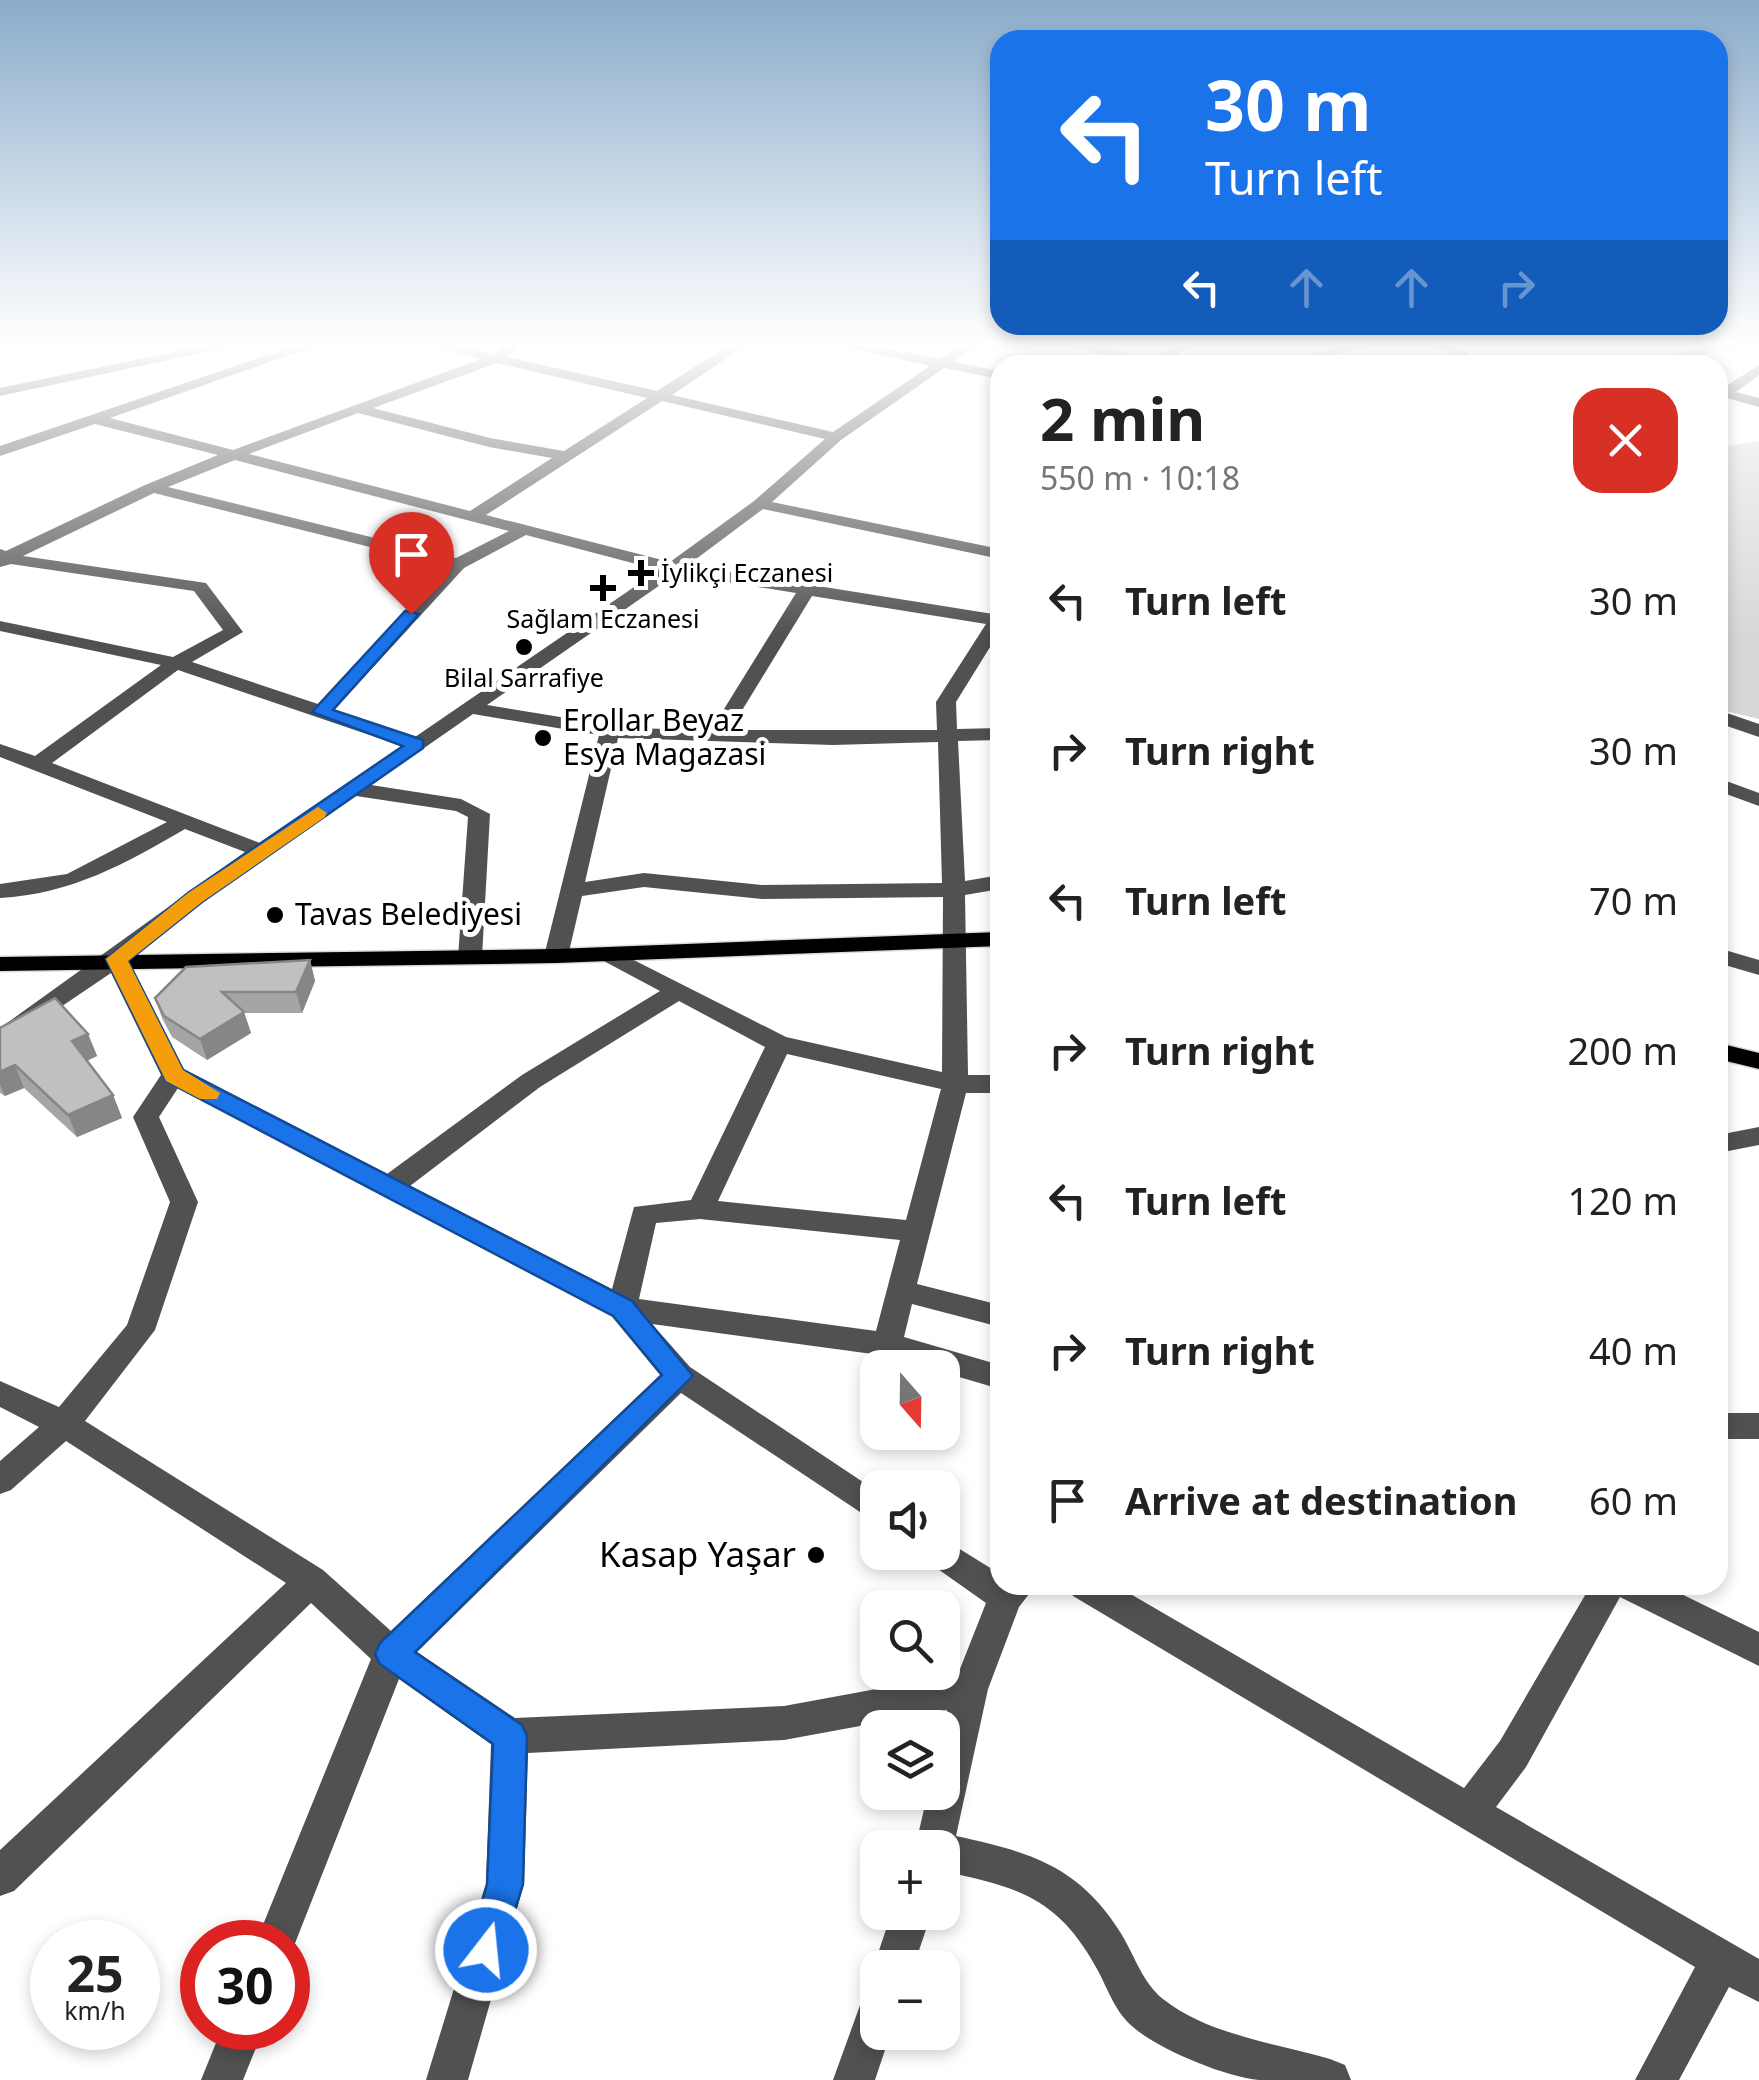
<!DOCTYPE html>
<meta charset="utf-8">
<style>
:root{--surface:#fff;--page:#f2f2f2;--text:#222;--muted:#767676}
body{margin:0;font-family:"Noto Sans",sans-serif;background:var(--page);color:var(--text);height:100vh;display:flex;flex-direction:column;font-size:38px;white-space:nowrap}
*{box-sizing:border-box;margin:0}
p{font-size:32px;color:var(--muted)}
.icon{flex:none;width:55px;height:55px;fill:none;stroke:currentColor;stroke-width:2;stroke-linecap:round;stroke-linejoin:round}
.map{position:relative;flex:1;overflow:hidden}
.side{position:absolute;left:990px;top:355px;width:738px;height:1240px;display:flex;flex-direction:column;background:var(--surface);border-radius:30px;box-shadow:0 5px 15px #0003}
.side>*{flex:none}
.guide{position:absolute;left:990px;top:30px;width:738px;height:305px;border-radius:30px;box-shadow:0 5px 15px #0003;background:#1a73e8;color:#fff;overflow:hidden}
.needle{width:65px;rotate:160deg}
.tools{position:absolute;left:860px;top:1350px;display:grid;gap:20px}
.tools a{display:grid;place-items:center;width:100px;height:100px;border-radius:20px;background:var(--surface);box-shadow:0 5px 15px #0003;font-size:50px}
.speed{position:absolute;left:30px;top:1920px;display:flex;gap:20px;font-size:50px;font-weight:700;text-align:center}
.speed>*{display:grid;place-content:center;width:130px;height:130px;border-radius:50%;background:var(--surface);box-shadow:0 5px 15px #0003;line-height:1}
.speed small{font-size:25px;font-weight:400}
.speed .limit{border:15px solid #d22;background:#fff;color:#111}
.pin{position:absolute;display:grid;place-items:center;width:85px;height:85px;color:#fff;margin:-102px -42px;border-radius:50% 50% 50% 0;rotate:-45deg;box-shadow:0 0 10px #0007}
.pin .icon{rotate:45deg}
.me{position:absolute;width:110px;margin:-55px;rotate:16deg;stroke-linejoin:round;filter:drop-shadow(0 0 8px #0008)}
.turn{display:flex;align-items:center;gap:35px;height:210px;padding:0 50px;font-size:45px}
.turn .icon{width:130px;height:130px;stroke-width:2.5}
.turn b{display:block;font-size:70px;line-height:85px}
.lanes{display:flex;align-items:center;height:95px;padding:0 50px;background:#0003;justify-content:center;gap:50px;direction:ltr}
.lanes .off{opacity:.35}
.round{display:grid;place-items:center;flex:none;width:105px;height:105px;border-radius:30px;background:var(--page)}
.headline{display:flex;align-items:center;justify-content:space-between;height:170px;padding:0 50px}
h1{font-size:60px;font-weight:700;line-height:75px}
ul{padding:0;list-style:none}
li{display:flex;align-items:center;gap:30px;height:150px;padding:0 50px}
li div{flex:1}
li b{display:block;font-size:38px}
li em{font-style:normal}
.map>svg:first-child{display:block}
</style>
<div class="map">
<svg width="1759" height="2080" viewBox="0 0 1759 2080">
<rect width="100%" height="100%" fill="#fff"/>
<path fill="#d8d8d8" d="M1759,441v278l-41,-10v-261z"/>
<g fill="none" stroke-linecap="round" stroke-linejoin="round">
<g stroke="#dbdbdb" stroke-width="3">
<g id="major">
<path d="M1000,932v14l-444,17 -556,8v-14l556,-8z"/>
<path d="M1718,1043l41,10v16l-41,-10z"/>
</g>
</g>
<g fill="#515151" fill-rule="evenodd">
<path d="M0,345h8l-7,4z"/>
<path d="M207,345h32l-239,51v-8z"/>
<path d="M297,345h21l-208,73 123,32 248,-91 -49,-14h26l36,9 11,-9h16l-14,12 150,34 72,-46h17l-74,50 161,37 97,-66 -92,-21h30l71,14 21,-14h16l-22,17 46,9v8l-56,-11 -103,72 -69,62 228,47v10l-237,-50 -75,56 305,49 7,-2v19l-44,71 1,27 43,-1v12l-42,1 7,140 35,-6v14l-35,6 3,180h32v18h-34l-49,191 83,21v22l-88,-23 -8,33 96,28v24l-58,-17v-4h-16l-39,-12 -235,-32 38,43 188,125v32l-197,-131 -264,259 98,66 269,-12 174,-32 28,-71 -58,-41 -4,-10h18v-14l58,36v11h36l-17,22 -31,82 -32,147c74,16 124,30 166,99 13,22 21,48 41,64 45,36 113,44 167,60l15,6 6,15c-30,0 -62,0 -92,0 -34,-3 -101,-31 -126,-53 -18,-15 -25,-38 -36,-58 -39,-72 -80,-82 -155,-98v-23h-27l13,-56h14v-62l5,-20 -163,30 -256,13 -4,131 -56,196h-42l60,-196 5,-140 -92,-65 -109,277 -2,-14h-32l115,-283 -60,-56 -297,288 -14,5v-46l286,-267 -220,-142 -55,49 -11,4v-33l39,-34 -39,-20v-26l59,26 68,-82 43,-123 -37,-85 28,-42 -50,-102 -111,75v-20l245,-176 -60,-23c-60,35 -114,65 -185,69v-14l67,-10 100,-52 -167,-65v-13l35,12 126,-91 -161,-34v-10l173,36 50,-27 -29,-39 -183,-27 -11,3v-18l6,2 139,-66 73,-30 -123,-31 -95,32v-10zM497,363l150,35 -83,53 -74,-13 -117,-30zM662,401l163,38 -71,62 -84,61 -184,-47zM358,413l131,34 63,11 -82,53 -221,-57zM235,460l274,71 -53,27 -288,-71zM154,493l292,73 -128,138 -126,-42 51,-30 -37,-49 -183,-27zM526,535l133,35 -244,167 -81,-27 130,-142zM676,574l120,19 -85,137 -83,-2 -141,-23zM812,596l174,28 -50,78 1,28h-207zM178,670l224,76 -142,97 -208,-80zM473,714l126,21 -55,221 4,5h16l4,-5 14,-60 62,-9 118,12 181,-2 -1,175 -156,-35 -178,-90 -8,2 -4,5 4,5 60,32 -138,84 -135,99 -203,-105 -55,-108 74,-59 153,-106 100,15 12,6 -10,140 12,7 8,-2 4,-5 8,-143 -29,-15 -90,-14zM618,738l215,7 105,-3 4,141 -180,2 -118,-12 -59,9zM679,1001l86,46 -74,153 -57,7 -22,82 -202,-103 130,-99zM787,1054l154,35 -35,131 -188,-19zM178,1088l434,228 48,59 -269,256 -68,-61 -238,-149 70,-91 43,-128 -39,-85zM700,1219l200,21 -24,91 -237,-32 17,-76z"/>
<path d="M1064,345h27l63,14 20,-14h16l-23,17 2,3h-26z"/>
<path d="M1347,345h27l-80,20h-26z"/>
<path d="M1434,345h18l37,20h-18z"/>
<path d="M1718,345h32l-97,20h-30z"/>
<path d="M1759,365v10l-23,17 23,6v9l-32,-9 -9,4v-15l5,1z"/>
<path d="M1718,710l41,14v13l-41,-14z"/>
<path d="M1718,778l41,15v13l-41,-15z"/>
<path d="M1718,948l41,12v15l-41,-12z"/>
<path d="M1759,1127v18l-41,8v-18z"/>
<rect x="1718" y="1413" width="41" height="26"/>
<path d="M1068,1585h47l349,203 36,-47 91,-156h72l96,47v34l-139,-69 -94,170 -30,40 263,152v43l-30,-15 -50,93h-44l60,-113 -622,-371z"/>
<path d="M892,1912h40l-19,56h-35v11l-5,-11z"/>
<path d="M878,1992v40h13l-16,48h-42l30,-83z"/>
<path d="M222,2028h42l-21,52h-42z"/>
</g>
<use href="#major" fill="#000" fill-rule="evenodd"/>
</g>
<g fill="#a5a5a5">
<path d="M310,960l5,21 -13,32h-58l7,20 -44,27 -35,-23 -10,-19 -7,-20z"/>
<path d="M0,1028l88,6 9,22 -10,5 26,34 9,23 -45,19 -53,-49 -19,8 -5,-3z"/>
</g>
<g fill="#868686">
<path d="M310,960l5,21 -13,32 -6,-21z"/>
<path d="M244,1012l7,21 -44,27 -7,-21z"/>
<path d="M88,1034l9,22 -16,7 -9,-22z"/>
<path d="M15,1065l9,23 -19,8 -5,-11v-13z"/>
<path d="M113,1095l9,23 -45,19 -9,-22z"/>
</g>
<g fill="#c0c0c0" stroke="#868686" stroke-width="2.5">
<path d="M310,960l-14,32h-74l22,20 -44,27 -36,-23 -9,-18 31,-31z"/>
<path d="M55,998l33,36 -16,7 41,54 -45,20 -53,-50 -15,7v-44z"/>
</g>
<linearGradient id="sky" x2="0" y2="1"><stop stop-color="#8baccb"/><stop offset="0.54" stop-color="#fff"/><stop offset="1" stop-color="#fff" stop-opacity="0"/></linearGradient>
<rect width="1759" height="636" fill="url(#sky)"/>
<path fill="#1a73e8" stroke="#114b97" stroke-width="2.5" d="M405,611l14,3 -86,96 90,30v8l-221,154 -74,59 55,109 449,231 61,75 -278,276 107,73 5,11 -4,148 -24,78 -13,6 -13,-6 -5,-12 19,-66 6,-140 -113,-80 -5,-10 5,-11 282,-268 -49,-59 -447,-235 -60,-122 82,-66 215,-147 -91,-34z"/>
<path fill="#f59e0b" d="M318,807l9,6 -2,4 -123,85 -74,59 55,109 37,23 -3,6h-17l-34,-18 -60,-122 82,-66z"/>
<g fill="#000" stroke="#fff" stroke-width="4">
<path d="M636 558h10v10h10v10h-10v10h-10v-10h-10v-10h10z"/>
<path d="M598 573h10v10h10v10h-10v10h-10v-10h-10v-10h10z"/>
<circle cx="524" cy="647" r="10"/>
<circle cx="543" cy="738" r="10"/>
<circle cx="275" cy="915" r="10"/>
<circle cx="816" cy="1555" r="10"/>
</g>
<g text-anchor="middle" stroke-width="10" stroke-linejoin="round" paint-order="stroke">
<g font-size="25" fill="#000" stroke="#fff">
<text x="661" y="582" text-anchor="start">İylikçi Eczanesi</text>
<text x="603" y="628">Sağlam Eczanesi</text>
<text x="524" y="687">Bilal Sarrafiye</text>
</g>
<g font-size="30" fill="#000" stroke="#fff" text-anchor="start">
<text x="563" y="731">Erollar Beyaz<tspan x="563" dy="34">Esya Magazasi</tspan></text>
<text x="295" y="925">Tavas Belediyesi</text>
</g>
<g font-size="35" fill="#000" stroke="#fff" text-anchor="end">
<text x="796" y="1567">Kasap Yaşar</text>
</g>
</g>
</svg>
<div class="tools">
<a><svg class="needle" viewBox="-14 -14 28 28"><path d="M0-13l5 13h-10z" fill="#e53935"/><path d="M0 13l5-13h-10z" fill="#767676"/></svg></a>
<a><svg class="icon" aria-label="sound" viewBox="0 0 24 24"><path d="M4 9h4l5-4v14l-5-4H4zM17 9q2 3 0 6"/></svg></a>
<a><svg class="icon" aria-label="search" viewBox="0 0 24 24"><circle cx="10" cy="10" r="6"/><path d="M15 15l6 6"/></svg></a>
<a><svg class="icon" aria-label="layers" viewBox="0 0 24 24"><path d="M12 4l9 5-9 5-9-5zM3 14l9 5 9-5"/></svg></a>
<a>+</a>
<a>−</a>
</div>
<div class="speed"><div>25<small>km/h</small></div><div class="limit">30</div></div>
<div class="pin" style="left:411px;top:614px;background:#d93025"><svg class="icon" aria-label="arrive" viewBox="0 0 24 24"><path d="M6 21V4h12l-3 4 3 4H6"/></svg></div>
<svg class="me" style="left:486px;top:1950px" viewBox="-20 -20 40 40"><circle r="17" fill="#1a73e8" stroke="#fff" stroke-width="3"/><path d="M0-11L8 9 0 5-8 9z" fill="#fff"/></svg>
<div class="guide">
<div class="turn"><svg class="icon" aria-label="left" viewBox="0 0 24 24"><path d="M17 20v-9H6M10 6l-5 5 5 5"/></svg><div><b>30 m</b>Turn left</div></div>
<div class="lanes"><svg class="icon" aria-label="left" viewBox="0 0 24 24"><path d="M17 20v-9H6M10 6l-5 5 5 5"/></svg><svg class="icon off" aria-label="ahead" viewBox="0 0 24 24"><path d="M12 20V5M6 11l6-6 6 6"/></svg><svg class="icon off" aria-label="ahead" viewBox="0 0 24 24"><path d="M12 20V5M6 11l6-6 6 6"/></svg><svg class="icon off" aria-label="right" viewBox="0 0 24 24"><path d="M7 20v-9h11M14 6l5 5-5 5"/></svg></div>
</div>
<section class="side">
<div class="headline"><div><h1>2 min</h1><p>550 m · 10:18</p></div><a class="round" style="background:#d93025;color:#fff"><svg class="icon" aria-label="close" viewBox="0 0 24 24"><path d="M6 6l12 12M18 6L6 18"/></svg></a></div>
<ul>
<li><svg class="icon" aria-label="left" viewBox="0 0 24 24"><path d="M17 20v-9H6M10 6l-5 5 5 5"/></svg><div><b>Turn left</b></div><em>30 m</em></li>
<li><svg class="icon" aria-label="right" viewBox="0 0 24 24"><path d="M7 20v-9h11M14 6l5 5-5 5"/></svg><div><b>Turn right</b></div><em>30 m</em></li>
<li><svg class="icon" aria-label="left" viewBox="0 0 24 24"><path d="M17 20v-9H6M10 6l-5 5 5 5"/></svg><div><b>Turn left</b></div><em>70 m</em></li>
<li><svg class="icon" aria-label="right" viewBox="0 0 24 24"><path d="M7 20v-9h11M14 6l5 5-5 5"/></svg><div><b>Turn right</b></div><em>200 m</em></li>
<li><svg class="icon" aria-label="left" viewBox="0 0 24 24"><path d="M17 20v-9H6M10 6l-5 5 5 5"/></svg><div><b>Turn left</b></div><em>120 m</em></li>
<li><svg class="icon" aria-label="right" viewBox="0 0 24 24"><path d="M7 20v-9h11M14 6l5 5-5 5"/></svg><div><b>Turn right</b></div><em>40 m</em></li>
<li><svg class="icon" aria-label="arrive" viewBox="0 0 24 24"><path d="M6 21V4h12l-3 4 3 4H6"/></svg><div><b>Arrive at destination</b></div><em>60 m</em></li>
</ul>
</section>
</div>
